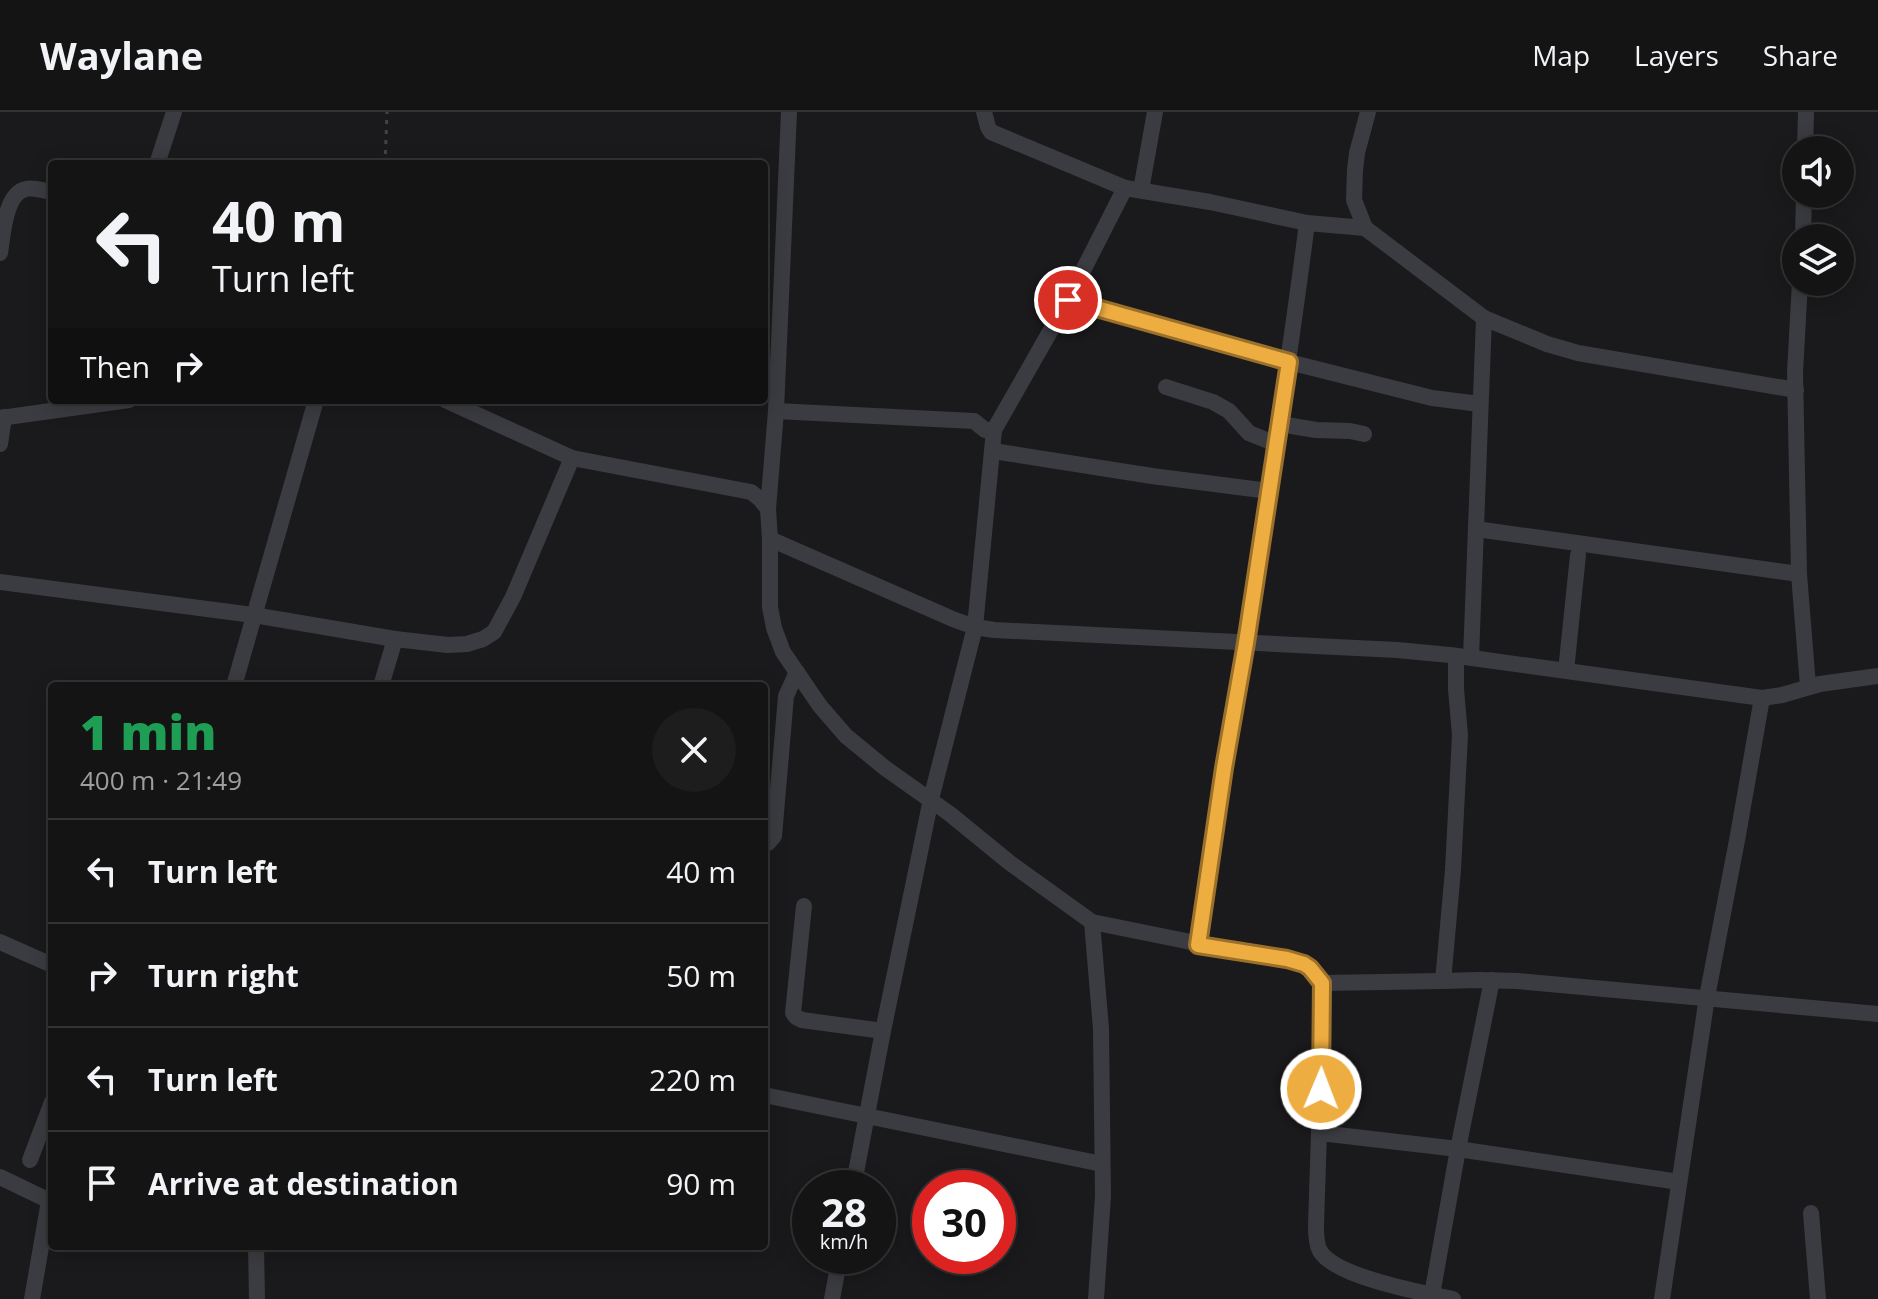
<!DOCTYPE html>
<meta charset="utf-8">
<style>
:root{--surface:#141415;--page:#1d1d1e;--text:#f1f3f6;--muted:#9d9ea0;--line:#333334}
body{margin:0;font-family:"Open Sans",sans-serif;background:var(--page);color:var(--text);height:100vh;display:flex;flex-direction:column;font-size:30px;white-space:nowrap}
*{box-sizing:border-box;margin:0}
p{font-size:26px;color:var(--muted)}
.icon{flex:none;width:44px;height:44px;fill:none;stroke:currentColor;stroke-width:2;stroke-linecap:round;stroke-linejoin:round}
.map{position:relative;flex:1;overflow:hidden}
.panel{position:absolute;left:48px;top:570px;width:720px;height:568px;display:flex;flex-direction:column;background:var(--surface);border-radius:8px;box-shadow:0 4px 20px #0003,0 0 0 2px var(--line)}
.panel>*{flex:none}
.hud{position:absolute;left:48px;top:48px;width:720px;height:244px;border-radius:8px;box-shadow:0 4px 20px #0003,0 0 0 2px var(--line);background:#141415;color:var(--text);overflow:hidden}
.controls{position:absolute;left:1782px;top:24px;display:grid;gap:16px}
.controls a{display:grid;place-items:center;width:72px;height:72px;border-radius:50%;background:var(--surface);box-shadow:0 4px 20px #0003,0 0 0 2px var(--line);font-size:40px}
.speed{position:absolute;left:792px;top:1058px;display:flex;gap:16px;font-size:40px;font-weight:700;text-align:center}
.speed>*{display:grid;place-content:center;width:104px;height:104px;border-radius:50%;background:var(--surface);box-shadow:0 4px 20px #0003,0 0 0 2px var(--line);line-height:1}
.speed small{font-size:20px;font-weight:400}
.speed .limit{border:12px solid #d22;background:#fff;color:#111}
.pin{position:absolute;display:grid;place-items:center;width:68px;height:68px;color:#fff;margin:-34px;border:4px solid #fff;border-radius:50%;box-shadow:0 2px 8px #0007}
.me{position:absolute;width:88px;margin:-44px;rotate:1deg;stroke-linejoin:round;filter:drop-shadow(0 0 6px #0008)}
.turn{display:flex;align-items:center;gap:28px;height:168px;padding:0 32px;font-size:36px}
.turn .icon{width:104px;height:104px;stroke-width:2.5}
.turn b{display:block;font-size:56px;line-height:68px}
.then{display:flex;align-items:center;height:76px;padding:0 32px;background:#0003;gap:16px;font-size:30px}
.round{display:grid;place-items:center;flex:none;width:84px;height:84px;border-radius:42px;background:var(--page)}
.overview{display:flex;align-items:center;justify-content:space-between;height:136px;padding:0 32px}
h1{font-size:48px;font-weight:800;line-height:60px;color:#1e9e55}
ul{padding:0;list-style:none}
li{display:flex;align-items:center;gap:24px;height:104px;padding:0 32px;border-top:2px solid var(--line)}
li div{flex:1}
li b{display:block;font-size:30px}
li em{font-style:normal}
header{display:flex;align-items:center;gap:48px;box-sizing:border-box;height:112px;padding:0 40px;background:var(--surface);border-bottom:2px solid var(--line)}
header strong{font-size:38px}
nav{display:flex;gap:44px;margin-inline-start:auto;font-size:28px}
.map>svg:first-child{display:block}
</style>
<header>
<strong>Waylane</strong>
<nav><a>Map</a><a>Layers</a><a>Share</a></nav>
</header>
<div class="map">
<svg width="1878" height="1187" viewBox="0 0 1878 1187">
<rect width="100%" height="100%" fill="#1a1a1c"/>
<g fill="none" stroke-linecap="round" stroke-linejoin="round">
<path stroke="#414348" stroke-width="3" stroke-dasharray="4 6" stroke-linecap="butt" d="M385,52l2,-52"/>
<g stroke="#3b3c41" stroke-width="16">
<path d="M984,0l4,15 3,5 134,56 85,14 97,21 58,5"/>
<path d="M1368,0l-11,41 -2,17 -1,30 11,28 119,90 63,26 31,9 218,37"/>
<path d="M1805,38l1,-38"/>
<path d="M157,52l17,-52"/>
<path d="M1141,78l14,-78"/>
<path d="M1803,126l1,-44"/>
<path d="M0,141c3,-18 5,-60 26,-64 8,-2 18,2 26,3"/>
<path d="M1800,170l-5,90 4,202 9,112"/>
<path d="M1068,188l221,62 143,36 48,6"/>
<path d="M1166,275l47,15 16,9 20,22 27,11"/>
<path d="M445,288l127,58 179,34 9,7 8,10"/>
<path d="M776,299l198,10 11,9h9l74,-130 57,-112"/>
<path d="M0,306l129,-18"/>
<path d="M1280,312l36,6 34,1 14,3"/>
<path d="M0,332l4,-27"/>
<path d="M993,339l159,25 117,15"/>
<path d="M1476,417l323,45"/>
<path d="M770,427l-2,-30 8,-98 13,-299"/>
<path d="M0,470l253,33 142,24 53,6 19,-1 16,-5 11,-7 19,-35 59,-139"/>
<path d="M1456,544v33l4,46 -7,135 -10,111 36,-1 38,1 361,33"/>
<path d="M1471,546l13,-340"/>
<path d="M1566,559l12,-116"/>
<path d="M234,574l82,-286"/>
<path d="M381,574l14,-47"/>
<path d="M764,731h4l6,-7 12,-140 11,-24"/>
<path d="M804,794l-11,107 3,4 6,3 81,11"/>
<path d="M1092,810l9,107 2,167 -7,103"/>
<path d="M0,830l52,23"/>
<path d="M1198,833c35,-241 78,-481 109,-722"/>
<path d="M1322,871l121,-2"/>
<path d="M764,983l338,69"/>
<path d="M1320,1021l138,16 221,33"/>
<path d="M30,1048l22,-58"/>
<path d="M0,1065l52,25"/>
<path d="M853,1076l30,-157 48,-232 44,-172 19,-197"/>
<path d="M1811,1101l7,86"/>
<path d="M256,1134l1,53"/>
<path d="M1432,1183l26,-146 34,-169"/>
<path d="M32,1187l17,-98"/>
<path d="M832,1187l8,-43"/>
<path d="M1453,1187c-30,-6 -118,-22 -133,-48 -4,-7 -4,-17 -4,-25l7,-220 -1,-23 -6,-9 -12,-10 -17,-5 -89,-14 -7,-3 -99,-20 -82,-59 -60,-49 -65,-46 -39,-32 -26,-30 -37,-54 -9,-24 -4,-21v-68l185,81 20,7 19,3 403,20 53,5 312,43 20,-3 38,-11 58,-8"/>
<path d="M1662,1187l45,-302 31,-162 24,-137"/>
</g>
</g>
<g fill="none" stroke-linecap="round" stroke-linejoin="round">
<g stroke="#9b702a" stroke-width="20">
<path id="route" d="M1068,188l221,62 -43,281 -22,125 -26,177 89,14 17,5 6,4 12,15 -1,106"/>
</g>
<use href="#route" stroke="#eead40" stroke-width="14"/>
</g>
</svg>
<div class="controls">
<a><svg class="icon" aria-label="sound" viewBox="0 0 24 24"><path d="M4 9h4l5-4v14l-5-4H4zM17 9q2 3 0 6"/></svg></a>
<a><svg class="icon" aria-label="layers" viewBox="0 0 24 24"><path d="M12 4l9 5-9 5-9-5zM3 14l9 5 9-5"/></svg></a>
</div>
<div class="speed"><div>28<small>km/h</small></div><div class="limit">30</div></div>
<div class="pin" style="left:1068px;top:188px;background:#d93025"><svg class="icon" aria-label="arrive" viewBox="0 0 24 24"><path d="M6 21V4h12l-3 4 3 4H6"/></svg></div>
<svg class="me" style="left:1321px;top:977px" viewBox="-20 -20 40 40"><circle r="17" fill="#eead40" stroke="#fff" stroke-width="3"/><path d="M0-11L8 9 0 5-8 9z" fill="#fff"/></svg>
<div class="hud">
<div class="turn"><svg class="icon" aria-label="left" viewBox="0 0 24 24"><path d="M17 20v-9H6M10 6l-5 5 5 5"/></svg><div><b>40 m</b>Turn left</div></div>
<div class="then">Then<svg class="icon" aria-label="right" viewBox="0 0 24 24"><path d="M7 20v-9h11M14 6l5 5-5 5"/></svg></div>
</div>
<section class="panel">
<div class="overview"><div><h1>1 min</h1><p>400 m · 21:49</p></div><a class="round"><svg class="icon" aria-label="close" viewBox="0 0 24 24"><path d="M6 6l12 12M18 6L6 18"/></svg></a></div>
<ul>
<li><svg class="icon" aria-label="left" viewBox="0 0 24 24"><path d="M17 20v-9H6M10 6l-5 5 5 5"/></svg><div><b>Turn left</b></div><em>40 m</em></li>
<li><svg class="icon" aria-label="right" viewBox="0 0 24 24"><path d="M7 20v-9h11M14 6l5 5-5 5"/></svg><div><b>Turn right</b></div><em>50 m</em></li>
<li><svg class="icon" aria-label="left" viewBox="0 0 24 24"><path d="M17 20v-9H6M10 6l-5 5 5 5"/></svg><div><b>Turn left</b></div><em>220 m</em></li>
<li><svg class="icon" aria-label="arrive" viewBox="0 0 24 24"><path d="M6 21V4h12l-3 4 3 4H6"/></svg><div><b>Arrive at destination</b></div><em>90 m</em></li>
</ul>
</section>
</div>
